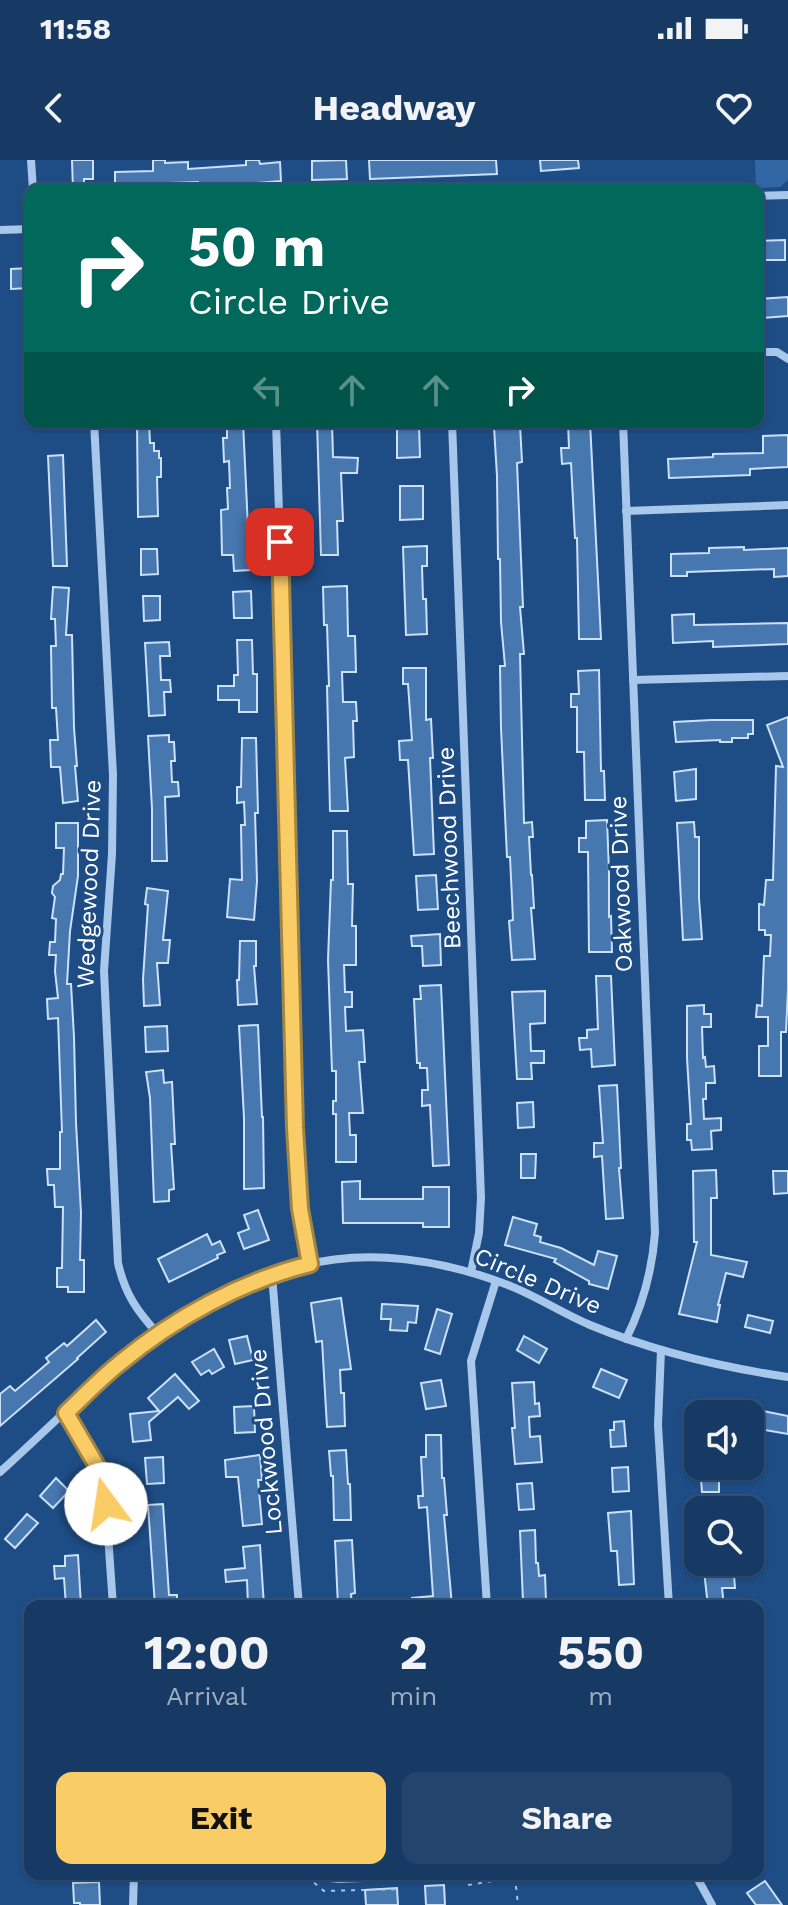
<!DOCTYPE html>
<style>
:root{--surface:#163a64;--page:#23456d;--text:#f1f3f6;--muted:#9eadbf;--line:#355478;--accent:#facc66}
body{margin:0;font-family:"Work Sans",sans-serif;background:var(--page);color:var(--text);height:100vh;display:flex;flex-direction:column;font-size:30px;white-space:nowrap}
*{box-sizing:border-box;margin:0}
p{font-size:26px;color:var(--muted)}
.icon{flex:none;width:44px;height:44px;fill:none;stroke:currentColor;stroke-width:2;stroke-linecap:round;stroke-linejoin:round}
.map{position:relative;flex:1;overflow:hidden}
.sheet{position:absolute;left:24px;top:1440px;width:740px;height:280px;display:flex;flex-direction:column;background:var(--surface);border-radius:16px;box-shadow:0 2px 6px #0004,0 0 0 2px var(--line)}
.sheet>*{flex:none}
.banner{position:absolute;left:24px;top:24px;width:740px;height:244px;border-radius:16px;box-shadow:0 2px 6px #0004,0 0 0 2px var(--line);background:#00695c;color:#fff;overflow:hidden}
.tools{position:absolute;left:684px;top:1240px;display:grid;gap:16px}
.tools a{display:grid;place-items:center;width:80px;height:80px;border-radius:16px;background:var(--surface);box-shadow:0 2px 6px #0004,0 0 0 2px var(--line);font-size:40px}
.pin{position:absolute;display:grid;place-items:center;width:68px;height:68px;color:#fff;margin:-34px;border-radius:16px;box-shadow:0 4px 12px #0006}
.me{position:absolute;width:88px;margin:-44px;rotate:346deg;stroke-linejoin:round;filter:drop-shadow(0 0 6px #0008)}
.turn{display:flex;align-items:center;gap:28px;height:168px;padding:0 32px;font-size:36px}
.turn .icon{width:104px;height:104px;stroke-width:2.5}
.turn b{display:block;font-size:56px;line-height:68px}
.lanes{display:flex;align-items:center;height:76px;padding:0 32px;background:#0003;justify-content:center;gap:40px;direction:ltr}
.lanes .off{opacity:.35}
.eta{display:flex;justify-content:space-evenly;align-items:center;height:136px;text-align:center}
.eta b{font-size:48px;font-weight:700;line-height:56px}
.cta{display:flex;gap:16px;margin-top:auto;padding:16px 32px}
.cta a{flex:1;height:92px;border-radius:16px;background:var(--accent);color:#111;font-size:32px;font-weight:700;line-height:92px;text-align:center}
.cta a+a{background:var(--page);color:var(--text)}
.status{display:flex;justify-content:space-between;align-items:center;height:56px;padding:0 40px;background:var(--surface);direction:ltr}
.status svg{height:22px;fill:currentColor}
header{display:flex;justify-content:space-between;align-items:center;height:104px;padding:0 32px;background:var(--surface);font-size:36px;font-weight:700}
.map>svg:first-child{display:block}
</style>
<div class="status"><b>11:58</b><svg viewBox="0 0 49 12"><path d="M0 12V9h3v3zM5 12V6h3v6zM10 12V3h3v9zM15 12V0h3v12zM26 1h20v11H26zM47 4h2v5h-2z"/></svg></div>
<header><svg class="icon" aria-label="back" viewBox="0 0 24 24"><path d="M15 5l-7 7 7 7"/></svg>Headway<svg class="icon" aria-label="heart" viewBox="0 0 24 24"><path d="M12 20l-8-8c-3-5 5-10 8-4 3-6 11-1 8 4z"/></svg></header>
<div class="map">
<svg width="788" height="1745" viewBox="0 0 788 1745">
<rect width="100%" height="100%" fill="#1e4d86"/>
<path fill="#3167a4" d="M755,0h33v20l-8,7 -24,1z"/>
<g fill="#4677af" stroke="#cce0f8" stroke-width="2">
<path d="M72,0h21v19h-9v11h-11z"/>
<path d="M153,0h12v3l23,-1v7l58,-4v-5h13l1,4 20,-2 1,19 -82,7 -1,-6 -58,2v6h-25v-18l38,-1z"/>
<path d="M346,0l1,19 -35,1v-19z"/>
<path d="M369,0h127l1,14 -127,5z"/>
<path d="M540,0h38l1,8 -38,3z"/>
<path d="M785,80v20h-27v-19z"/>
<path d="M30,108v20l-19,1v-20z"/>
<path d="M788,137v19l-27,2 -1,-19z"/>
<path d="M137,262h12l1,21h4v8h5v7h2v19h-4l1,39 -20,1z"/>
<path d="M227,262h16l7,148 -16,1 -1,-16h-11l-1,-45 7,-1 -1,-21h3l-1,-27 -5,1 -1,-24h4z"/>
<path d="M317,262h15l1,35 25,1 -1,15h-16l2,48h-6l1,34h-17z"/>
<path d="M568,262h22l11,217h-22l-2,-101h-2l-4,-75 -9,1 -1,-16h8z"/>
<path d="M397,264h22l1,33 -23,1z"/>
<path d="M520,265l2,37 -5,1 6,144h-3l4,47h-4l4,169 8,-1 1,15h-4l2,38h1l2,33h-3l4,51 -23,1 -3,-39 4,-1 -3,-63h-3l-6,-129 -1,-62h5l-4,-44 -1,-63h-2l-1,-83 -3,-49z"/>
<path d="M788,275v32l-38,2v6l-81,3 -1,-19 45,-2v-3l50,-1v-17z"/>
<path d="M63,295l4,111h-14l-5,-110z"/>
<path d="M400,326h23v33l-23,1z"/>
<path d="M427,386v20h-5l1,33h3l1,35 -21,1 -3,-88z"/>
<path d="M744,387v3l44,-2v28l-14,1v-8l-87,3v4h-16v-22l38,-1v-5z"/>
<path d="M141,389h16l1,25 -17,1z"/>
<path d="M347,426l1,50h7l1,36h-14l1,30h13l1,19h-4l1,36 -9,1 3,53h-18l-3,-125h2l-2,-61h-3l-1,-38z"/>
<path d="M53,427l16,1 -3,47h6l2,93 3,38h-2l3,35 -15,2 -3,-36h-9l-1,-27h8l-2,-32h-4l-1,-62h5l-1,-27h-4z"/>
<path d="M251,431l1,27h-18l-1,-26z"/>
<path d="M143,436h17v24l-16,1z"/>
<path d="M694,454v11l94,-2v21l-75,3v-6l-40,2 -1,-28z"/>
<path d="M237,480h15l1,34h4v38h-18v-12h-21v-14h16v-11h4z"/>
<path d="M169,482l1,14h-10l1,24h9l1,12h-7l1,23 -16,1 -4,-73z"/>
<path d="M403,508h23v52l5,-1 2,39h-3l4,96 -20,1 -6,-95h-8l-1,-19 13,-1 -4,-56h-5z"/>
<path d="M599,510l2,101h3l1,29h-20l-1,-48h-7v-45h-6v-13h8l-1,-23z"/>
<path d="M788,557v272l-2,43h-5v44h-22v-30h9v-29h-12l1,-12 5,1 2,-50h6l1,-21h-6v-5h-6v-26l5,1 2,-25h7l3,-114 7,1 -16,-42z"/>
<path d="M712,560h41v14h-5v4h-16v4h-12v-2l-44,2 -2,-20z"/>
<path d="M169,575v7h5l1,19h-4l1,21h6l1,14 -14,1 2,64h-15v-52l-4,-73z"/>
<path d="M242,578h14l2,75h-3l2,68 -3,39 -27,-3 3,-38 12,1 -1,-55h4l-1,-23 -7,1v-16h4z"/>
<path d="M696,609v30l-20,2 -2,-29z"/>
<path d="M607,660l2,51v46l2,-1 1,36h-23l-1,-100h-9v-14h7v-17z"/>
<path d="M694,662l1,15h4v61l3,41 -19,1 -6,-117z"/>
<path d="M56,663h22v53l-8,55 -3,53h4l3,53 2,86 5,90 -1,47h4v32h-16v-5h-11v-19h5l1,-61h-8l-1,-22h-6l-1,-16h13v-37h2l-4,-114 -10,1 -1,-20 11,-1 -3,-27 1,-16h-7l1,-13h5l1,-23 -4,-1 3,-21 -3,-4 1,-7 7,-6 1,-6h2l1,-26h-8z"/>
<path d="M333,671h14l1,53h5l-1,42h4v39h-12l1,27h7v15h-7l1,24 17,-1 2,32h-6l4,51h-14l1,22h6v27h-20v-48h-3v-13h3v-30h-4l-4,-111 3,-80h2z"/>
<path d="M436,715l2,34 -20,1 -2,-34z"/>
<path d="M147,728l21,3 -5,49h7l-2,23h-11l3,42 -16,1 -1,-27 5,-74 -3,-1z"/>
<path d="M440,774l1,31 -18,1 -1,-20h-10l-1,-10z"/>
<path d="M240,781h16v25h-2l3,38 -19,1 -1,-25h2z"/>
<path d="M596,816h15l4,89 -23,2 -1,-18 -11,1 -1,-12h8v-8l11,-1z"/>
<path d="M441,825l8,180 -16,1 -3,-61 -8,1v-16h6l-1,-22h-7v-5h-3l-3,-64h7l-1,-13z"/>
<path d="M545,831v32l-15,1 1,27h13v12h-13l1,16h-15l-5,-87z"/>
<path d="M704,845v9h7v13h-9l1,31 2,-1 1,10 8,-1 1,17h-9v16h-3l1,20 17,-1v12l-10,1 1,18 -20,1 -1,-10h-4v-16h4l-4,-66v-52z"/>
<path d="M258,865l4,92h1l1,71 -20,1v-71l-5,-92z"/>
<path d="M167,866l1,25 -22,1 -1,-25z"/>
<path d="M163,910l1,13 8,-1 3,62h-4l3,45 -5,1v11l-15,1 -4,-104 -4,-26z"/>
<path d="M617,925l4,83h-2l4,50 -17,1 -4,-63 -8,1v-14h9l-4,-57z"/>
<path d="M533,942l1,25 -16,1 -1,-25z"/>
<path d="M521,994h15l-1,24h-14z"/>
<path d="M716,1010l1,28h-6v57l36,7 -4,15 -17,-4 -8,32h2l-3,17 -38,-8 18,-72h-3l-1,-71z"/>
<path d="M773,1011h15v22l-14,1z"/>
<path d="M360,1021v18h63v-12h26v40h-26v-4h-80l-1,-41z"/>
<path d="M258,1050l11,30 -25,9 -6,-16 11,-4 -5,-14z"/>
<path d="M513,1057l24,7 -3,11 7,2 -1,5 21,6 33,17 4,-14 19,5 -9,33 -19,-5v-3l-35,-19 2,-3 -51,-14z"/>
<path d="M207,1074l5,11 8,-4 5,11 -8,3 1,3 -49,24 -11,-23z"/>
<path d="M341,1138l10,71 -11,1 1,23h3l1,33 -18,1 -5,-86 -6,1 -5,-39z"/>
<path d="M382,1144l36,2 -2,17 -8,-1 -1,9 -17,-1 1,-11h-10z"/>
<path d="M437,1149l15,5 -12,40 -15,-5z"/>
<path d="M748,1155l25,6 -3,12 -25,-6z"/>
<path d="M96,1160l10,12 -29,26 1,1 -78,67v-32l10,-8 5,5 34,-29 -3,-4 18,-15 3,3z"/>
<path d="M247,1176l6,24 -18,4 -6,-24z"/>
<path d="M524,1176l23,13 -8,14 -22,-13z"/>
<path d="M214,1189l10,18 -12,7 -3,-4 -8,5 -9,-13z"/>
<path d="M601,1209l26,11 -8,18 -26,-11z"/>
<path d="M175,1214l24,27 -10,8 -11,-12 -29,25 2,18 -18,2 -3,-28 29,-3 -11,-13z"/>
<path d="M441,1220l5,26 -20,3 -5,-26z"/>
<path d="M534,1222l1,22 4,-1 1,13 -11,1 1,20 10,-1 2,26 -27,2 -3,-36h3l-3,-45z"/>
<path d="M703,1240l45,9v5h-47z"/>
<path d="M254,1246l1,26 -20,1 -1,-26z"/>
<path d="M763,1251l25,5v18l-29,-5z"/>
<path d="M624,1261l2,25 -15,1 -1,-17h4v-8z"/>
<path d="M426,1275h15l1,43h2l3,37h-3l8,91h-40v-8l21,-2 -6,-89 -8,1 -1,-12h5l-2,-39h5z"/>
<path d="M346,1290l2,34h2l1,36h-17l-1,-44h-2l-2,-25z"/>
<path d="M260,1295l2,25h-4l4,44 -19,2 -5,-49h-12l-1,-17z"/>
<path d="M163,1297l1,26 -17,1 -2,-26z"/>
<path d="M700,1306h16v10h3v16h-17z"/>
<path d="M628,1307l1,24 -16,1 -1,-24z"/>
<path d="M56,1318l13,13 -16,17 -13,-12z"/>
<path d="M532,1323l2,26 -15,1 -2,-26z"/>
<path d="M163,1344l6,91h8v11h-22l-7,-101z"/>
<path d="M631,1351l3,73 -15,1 -2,-34h-6l-3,-38z"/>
<path d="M27,1354l11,9 -23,25 -10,-9z"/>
<path d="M535,1370l1,33h2l1,13 6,-1 1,25 -23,2 -3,-71z"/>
<path d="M352,1380l3,53 -4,1 1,12h-14l-3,-65z"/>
<path d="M260,1385l4,61h-16l-1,-26 -21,2 -1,-12 20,-2 -2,-21z"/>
<path d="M78,1395l3,51h-15l-2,-28 -9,1 -1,-13h11v-10z"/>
<path d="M703,1402h30l2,26h-13l2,18h-16z"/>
<path d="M765,1721l17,24h-26l-9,-12z"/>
<path d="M99,1722l1,23h-20v-2h-6l-1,-20z"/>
<path d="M444,1725l1,20h-19l-1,-19z"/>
<path d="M397,1728l1,17h-32l-1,-15z"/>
</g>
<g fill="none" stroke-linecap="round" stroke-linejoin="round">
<g stroke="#a7c7eb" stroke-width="2" stroke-dasharray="4 6" stroke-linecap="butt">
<path d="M310,1714l2,7 12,10 77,-2"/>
<path d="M468,1725l25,-4 7,-4"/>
<path d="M516,1726l2,19"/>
</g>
<path stroke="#a7c7eb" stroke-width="6" d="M510,1714l4,2 57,-2"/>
<g stroke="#a7c7eb" stroke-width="8">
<path d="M31,0l2,30"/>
<path d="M758,36l30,-1"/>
<path d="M0,70l30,-1"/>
<path d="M758,192h19l11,7"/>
<path d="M94,262l19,353 -1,79 -8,117 14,292c7,31 19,48 40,71"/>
<path d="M276,262l6,180 13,526 5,81 10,55"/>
<path d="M452,262l29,776 -2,35 -8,39"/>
<path d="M623,262l32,811c-3,39 -12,72 -29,106"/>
<path d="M626,351l162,-6"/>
<path d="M633,520l155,-4"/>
<path d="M272,1115l27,331"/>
<path d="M661,1190l-3,75 11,181"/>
<path d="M66,1253l38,65 9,128"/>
<path d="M0,1312c40,-36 79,-75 121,-110 31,-26 65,-46 102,-64 25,-12 51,-25 78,-32 68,-18 142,-6 207,19 28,11 54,28 82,40 63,26 130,42 198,52"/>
<path d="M487,1446l-16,-245 25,-80"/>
<path d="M323,1714l6,4 10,1 123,-5"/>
<path d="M695,1714l17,31"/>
<path d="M133,1745l1,-31"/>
</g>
</g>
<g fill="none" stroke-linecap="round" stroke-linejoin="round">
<g stroke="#a28542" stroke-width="20">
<path id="route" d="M106,1344l-2,-26 -38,-65c18,-17 35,-35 54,-50 54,-45 122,-82 190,-99l-10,-55 -5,-81 -15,-586"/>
</g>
<use href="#route" stroke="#facc66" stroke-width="14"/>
</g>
<g text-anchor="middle" stroke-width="6" stroke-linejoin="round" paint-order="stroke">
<g font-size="24" fill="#fff" stroke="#1e4d86">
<text transform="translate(449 688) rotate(-92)" y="8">Beechwood Drive</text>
<text transform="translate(89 724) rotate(-88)" y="8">Wedgewood Drive</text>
<text transform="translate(621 724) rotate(-92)" y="8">Oakwood Drive</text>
<text transform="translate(538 1121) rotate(23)" y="8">Circle Drive</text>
<text transform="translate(266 1282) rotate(-95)" y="8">Lockwood Drive</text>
</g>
</g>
</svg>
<div class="tools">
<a><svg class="icon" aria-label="sound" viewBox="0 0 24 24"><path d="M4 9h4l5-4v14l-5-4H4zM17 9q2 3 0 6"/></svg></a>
<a><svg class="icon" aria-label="search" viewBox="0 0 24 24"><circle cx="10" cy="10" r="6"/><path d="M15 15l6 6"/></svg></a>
</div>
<div class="pin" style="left:280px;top:382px;background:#d93025"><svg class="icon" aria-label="arrive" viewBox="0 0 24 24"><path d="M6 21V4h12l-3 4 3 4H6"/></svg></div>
<svg class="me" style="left:106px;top:1344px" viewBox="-20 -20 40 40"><circle r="19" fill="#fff"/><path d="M0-13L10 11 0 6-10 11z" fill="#facc66"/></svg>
<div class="banner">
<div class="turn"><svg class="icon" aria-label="right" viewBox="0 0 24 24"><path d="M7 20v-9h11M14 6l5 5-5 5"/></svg><div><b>50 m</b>Circle Drive</div></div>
<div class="lanes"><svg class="icon off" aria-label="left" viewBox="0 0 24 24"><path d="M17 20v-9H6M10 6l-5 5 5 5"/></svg><svg class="icon off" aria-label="ahead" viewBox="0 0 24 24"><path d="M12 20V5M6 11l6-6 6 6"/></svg><svg class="icon off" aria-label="ahead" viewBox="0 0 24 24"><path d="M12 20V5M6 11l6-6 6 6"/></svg><svg class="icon" aria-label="right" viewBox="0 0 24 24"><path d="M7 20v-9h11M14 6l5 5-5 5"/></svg></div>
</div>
<section class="sheet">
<div class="eta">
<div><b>12:00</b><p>Arrival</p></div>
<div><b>2</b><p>min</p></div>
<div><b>550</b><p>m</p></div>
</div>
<div class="cta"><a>Exit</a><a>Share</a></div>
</section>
</div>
